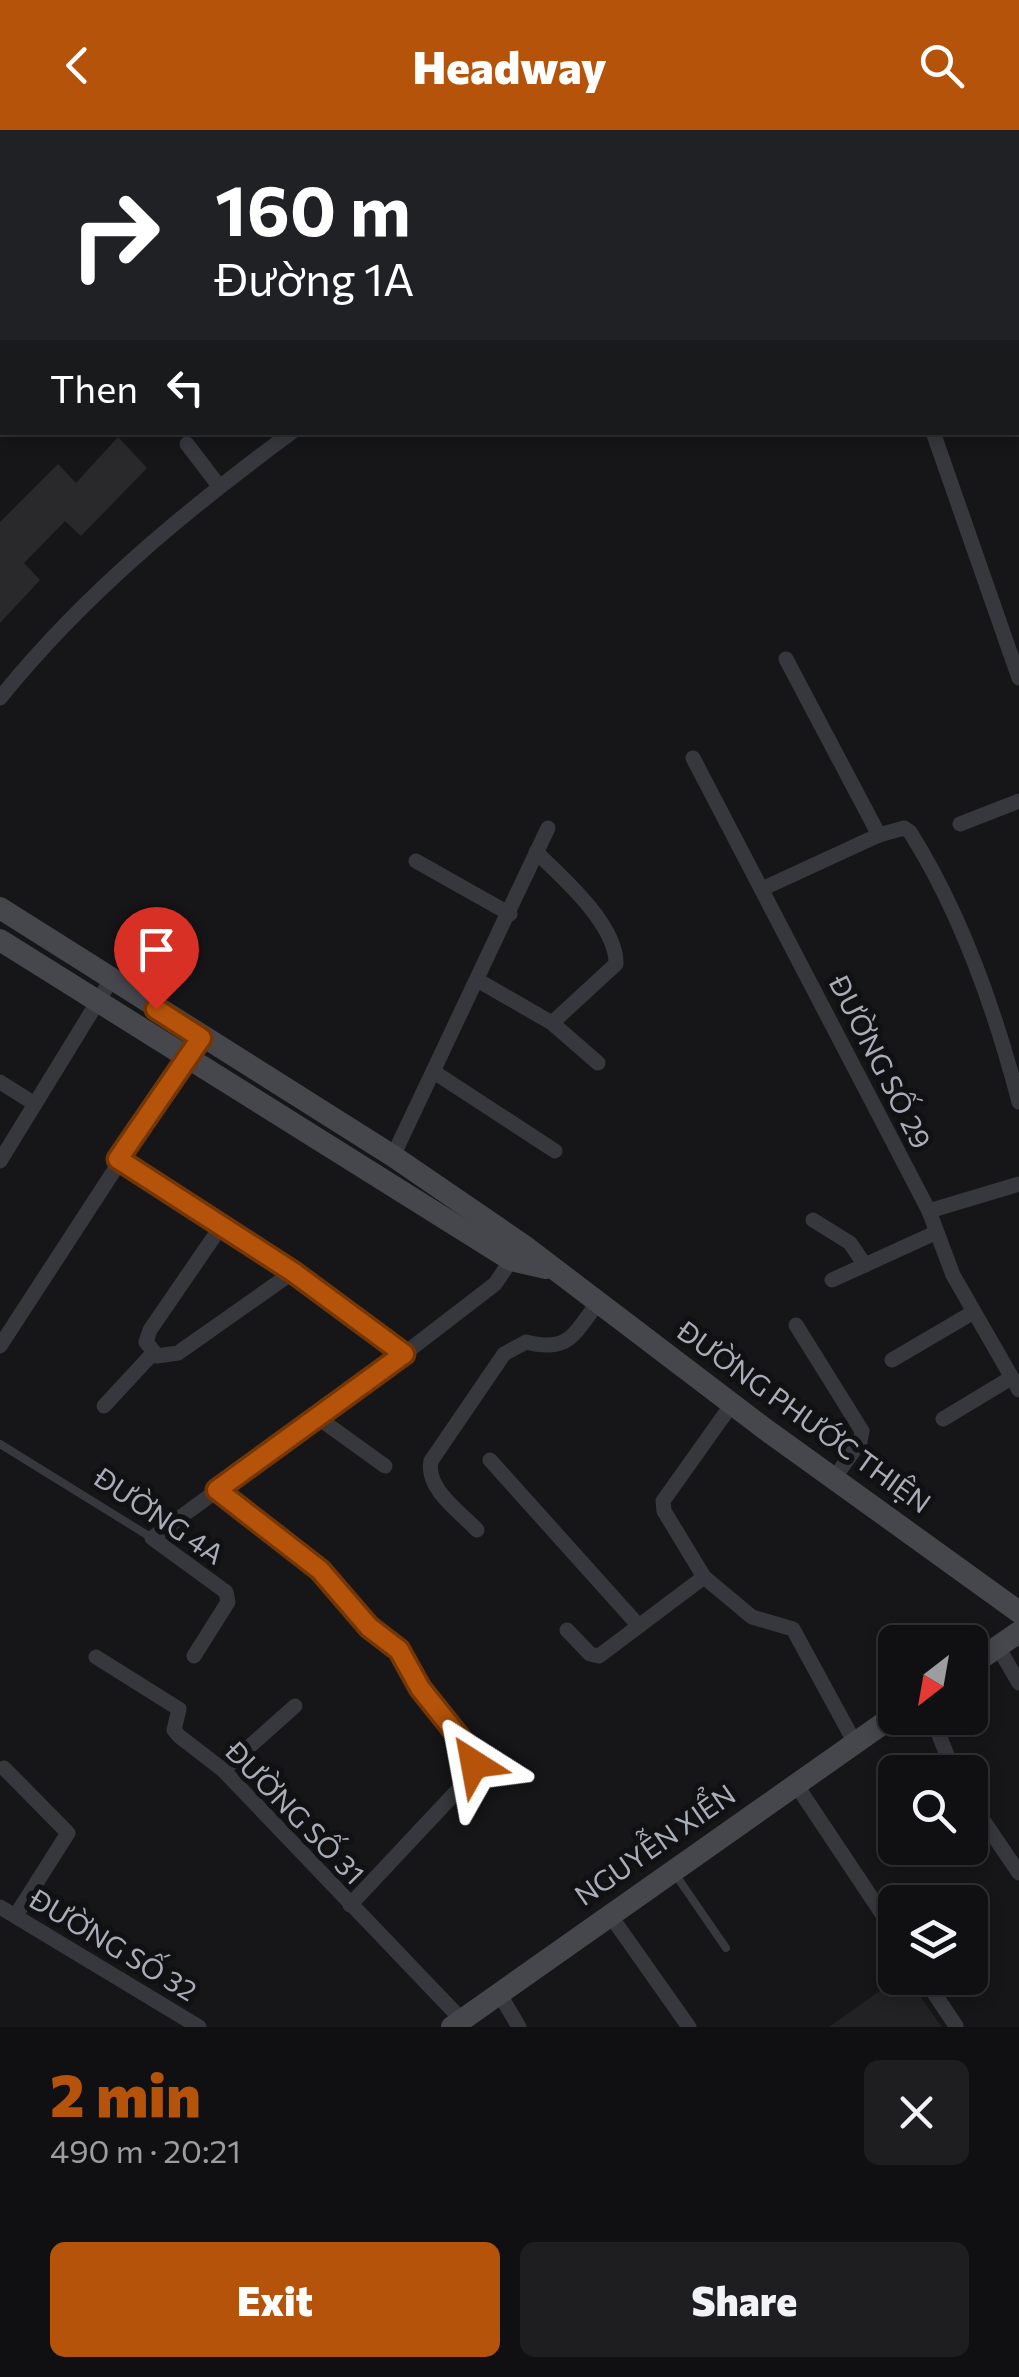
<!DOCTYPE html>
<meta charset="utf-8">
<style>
:root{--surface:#101012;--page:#1e1e20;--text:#f1f3f6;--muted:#9c9d9f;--line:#303032;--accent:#b45309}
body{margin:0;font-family:Commissioner,sans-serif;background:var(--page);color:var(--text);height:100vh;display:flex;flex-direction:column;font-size:38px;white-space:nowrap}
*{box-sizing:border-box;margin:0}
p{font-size:32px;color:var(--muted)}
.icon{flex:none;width:55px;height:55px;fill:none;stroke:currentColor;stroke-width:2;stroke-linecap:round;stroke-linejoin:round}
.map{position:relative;height:1897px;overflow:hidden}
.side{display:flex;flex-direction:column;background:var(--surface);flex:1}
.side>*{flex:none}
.banner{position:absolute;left:0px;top:0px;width:1020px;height:305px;box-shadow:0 5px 15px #0003,0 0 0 2px var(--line);background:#202124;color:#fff;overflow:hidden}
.needle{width:65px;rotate:211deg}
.tools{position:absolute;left:878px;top:1495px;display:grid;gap:20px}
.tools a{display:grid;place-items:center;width:110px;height:110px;border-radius:15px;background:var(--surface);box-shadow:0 5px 15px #0003,0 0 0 2px var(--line);font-size:50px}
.pin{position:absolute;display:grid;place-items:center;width:85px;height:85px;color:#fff;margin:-102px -42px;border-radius:50% 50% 50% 0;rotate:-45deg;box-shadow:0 0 10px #0007}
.pin .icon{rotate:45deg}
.me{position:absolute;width:110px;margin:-55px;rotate:326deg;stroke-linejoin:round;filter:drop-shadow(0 0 8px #0008)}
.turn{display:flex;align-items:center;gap:35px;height:210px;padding:0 50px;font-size:45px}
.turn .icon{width:130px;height:130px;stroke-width:2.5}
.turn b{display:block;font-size:70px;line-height:85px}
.then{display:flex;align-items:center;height:95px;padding:0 50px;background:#0003;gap:20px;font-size:38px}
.round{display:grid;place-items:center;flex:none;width:105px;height:105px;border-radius:15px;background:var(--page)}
.headline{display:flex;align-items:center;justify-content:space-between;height:170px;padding:0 50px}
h1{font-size:60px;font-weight:800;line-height:75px;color:var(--accent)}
.action{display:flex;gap:20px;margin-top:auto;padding:20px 50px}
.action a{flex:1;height:115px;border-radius:15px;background:var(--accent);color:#fff;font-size:40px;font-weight:800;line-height:115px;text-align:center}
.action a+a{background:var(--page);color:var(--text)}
header{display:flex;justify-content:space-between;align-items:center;height:130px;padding:0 50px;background:var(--accent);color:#fff;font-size:45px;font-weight:800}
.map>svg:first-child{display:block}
</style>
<header><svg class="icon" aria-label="back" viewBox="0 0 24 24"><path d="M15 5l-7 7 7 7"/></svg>Headway<svg class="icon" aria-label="search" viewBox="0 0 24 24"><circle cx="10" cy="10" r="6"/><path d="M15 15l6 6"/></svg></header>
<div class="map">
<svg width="1019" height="1897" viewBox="0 0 1019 1897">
<rect width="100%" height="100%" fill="#161618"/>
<path fill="#222225" d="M898,1848h9l35,49h-113z"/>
<path fill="#29292c" d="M118,307l29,31 -66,68 -16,-15 -41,42 16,17 -40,43v-101l58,-58 18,19z"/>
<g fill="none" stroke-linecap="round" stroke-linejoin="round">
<g stroke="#37383d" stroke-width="8">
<path d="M950,2l1,-2"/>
<path d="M0,1314l152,94"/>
<path d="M217,1361l103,79"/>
<path d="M675,1744l51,74"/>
</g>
<g stroke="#37383d" stroke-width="15">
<path d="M123,0l1,2"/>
<path d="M673,0l1,2"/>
<path d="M255,2l3,-2"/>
<path d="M887,2l1,-2"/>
<path d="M1018,48l1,-14"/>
<path d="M1018,69l1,1"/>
<path d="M1018,172l1,-1"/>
<path d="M0,187l2,-2"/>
<path d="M1018,258l1,-1"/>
<path d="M1018,280l1,4"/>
<path d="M933,302l86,246"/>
<path d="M187,314l32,42"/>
<path d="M786,529l93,176"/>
<path d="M0,568c84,-104 185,-187 292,-266"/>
<path d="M693,628l236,453 24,64 66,115"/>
<path d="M960,694l59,-23"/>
<path d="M416,731l94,53"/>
<path d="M764,758l115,-53 25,-7 6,4c51,81 85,178 109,270"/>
<path d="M479,851l73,42 64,-59c1,-39 -54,-87 -80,-112"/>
<path d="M552,893l46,40"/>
<path d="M434,942l121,79"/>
<path d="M0,952l35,22"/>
<path d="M393,1026l155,-328"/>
<path d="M118,1029l175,113 111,82"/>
<path d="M0,1031l111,-181"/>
<path d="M929,1081l90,-27"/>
<path d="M813,1090l37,23 15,22"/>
<path d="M222,1095l-72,105 -4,12 11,14 21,-3 115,-81"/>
<path d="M832,1150l103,-47"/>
<path d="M796,1195l66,106 -2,11 -25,35"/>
<path d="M0,1216l201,-309"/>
<path d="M892,1230l80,-47"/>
<path d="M104,1276l50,-54"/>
<path d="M317,1287l68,49"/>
<path d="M943,1289l68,-41"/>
<path d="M490,1330l149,166"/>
<path d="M477,1400c-17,-18 -52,-42 -46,-69l73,-107 22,-12c44,11 47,-8 72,-39"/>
<path d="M320,1440l49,57 30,24 21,37 51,64v24l-121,129"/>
<path d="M704,1447l48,40 41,12 62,114"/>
<path d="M567,1500l23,24 9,2 105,-79 -40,-66 -1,-10 69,-97"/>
<path d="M998,1517l21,36"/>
<path d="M194,1526l34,-54 -2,-10 -74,-54 252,-184 91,-70 19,-28"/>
<path d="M96,1527l83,52 -5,21 5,6 44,34 239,250"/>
<path d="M932,1588l22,54"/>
<path d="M4,1638l64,65 -52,82"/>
<path d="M223,1640l72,-64"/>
<path d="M795,1653l100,150"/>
<path d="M970,1671l49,72"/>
<path d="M0,1777l199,120"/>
<path d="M610,1785l79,112"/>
<path d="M924,1848l32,48"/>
<path d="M499,1863l20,34"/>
</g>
<g stroke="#45474d" stroke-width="22">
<path d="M0,778l393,248 130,89 242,184 254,183"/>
<path d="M0,810l511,320 35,8"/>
<path d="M970,1536l49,-34"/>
<path d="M452,1897l443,-312"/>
</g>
</g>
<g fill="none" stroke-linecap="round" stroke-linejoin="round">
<g stroke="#753606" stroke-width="25">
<path id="route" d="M156,879l45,29 -83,121 175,113 111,82 -187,136 103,80 49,57 30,23 21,38 51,64 3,12"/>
</g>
<use href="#route" stroke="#b45309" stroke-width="18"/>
</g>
<g text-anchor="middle" stroke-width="10" stroke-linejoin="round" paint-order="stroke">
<g font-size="28" fill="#a8adb8" stroke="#111113">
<text transform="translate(880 932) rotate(63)" y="10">ĐƯỜNG SỐ 29</text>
<text transform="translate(804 1287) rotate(36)" y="10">ĐƯỜNG PHƯỚC THIỆN</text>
<text transform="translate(159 1386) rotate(34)" y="10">ĐƯỜNG 4A</text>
<text transform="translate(295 1683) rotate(46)" y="10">ĐƯỜNG SỐ 31</text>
<text transform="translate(655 1715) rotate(-35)" y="10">NGUYỄN XIỂN</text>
<text transform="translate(113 1815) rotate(31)" y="10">ĐƯỜNG SỐ 32</text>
</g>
</g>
</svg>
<div class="tools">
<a><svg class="needle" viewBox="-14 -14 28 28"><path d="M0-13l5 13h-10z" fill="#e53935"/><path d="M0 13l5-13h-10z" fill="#9c9d9f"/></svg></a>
<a><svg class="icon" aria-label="search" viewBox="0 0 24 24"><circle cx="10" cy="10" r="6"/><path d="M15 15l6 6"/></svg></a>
<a><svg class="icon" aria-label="layers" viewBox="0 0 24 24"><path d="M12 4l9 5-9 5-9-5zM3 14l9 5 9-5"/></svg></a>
</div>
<div class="pin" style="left:156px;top:879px;background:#d93025"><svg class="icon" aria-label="arrive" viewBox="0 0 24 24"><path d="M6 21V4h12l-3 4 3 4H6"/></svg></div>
<svg class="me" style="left:474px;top:1634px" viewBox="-20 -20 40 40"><path d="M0-17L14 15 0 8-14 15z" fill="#b45309" stroke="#fff" stroke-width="4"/></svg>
<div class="banner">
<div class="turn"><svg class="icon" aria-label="right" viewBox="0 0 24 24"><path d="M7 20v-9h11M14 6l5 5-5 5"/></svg><div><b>160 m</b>Đường 1A</div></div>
<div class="then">Then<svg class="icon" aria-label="left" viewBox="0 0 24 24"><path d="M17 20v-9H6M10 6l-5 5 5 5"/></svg></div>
</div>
</div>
<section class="side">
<div class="headline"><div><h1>2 min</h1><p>490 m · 20:21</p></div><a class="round"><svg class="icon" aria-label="close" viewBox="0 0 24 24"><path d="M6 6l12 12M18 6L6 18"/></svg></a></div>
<div class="action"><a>Exit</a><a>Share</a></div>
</section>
